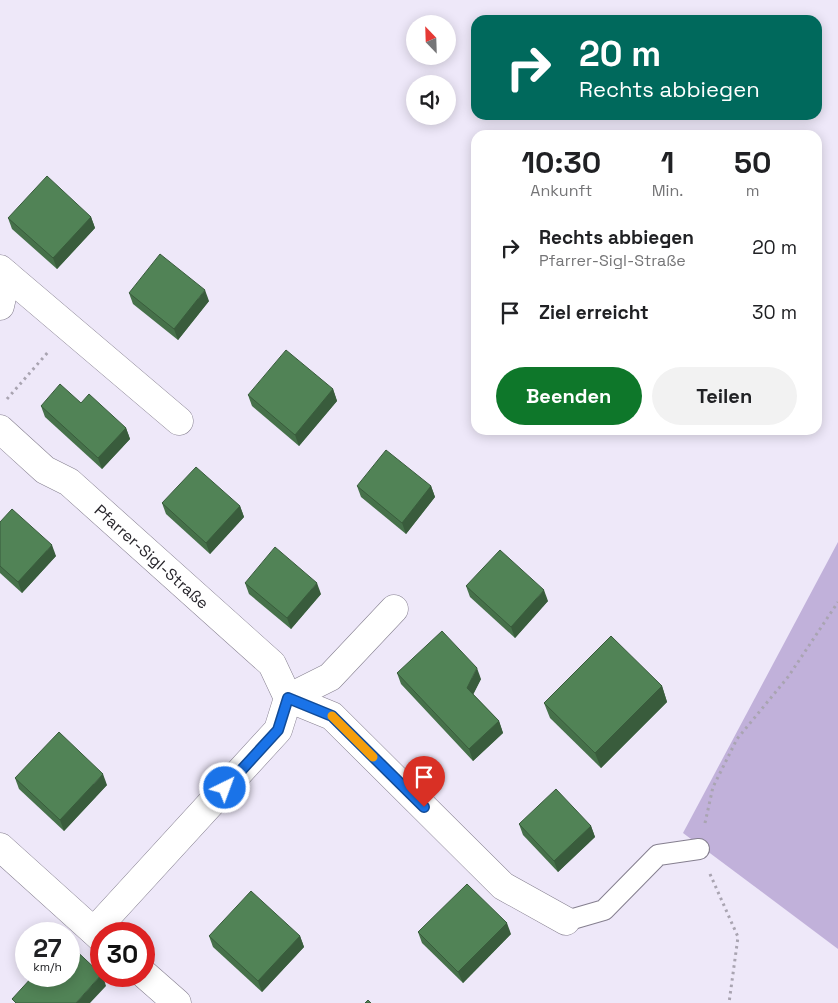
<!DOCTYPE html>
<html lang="de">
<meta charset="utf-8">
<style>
:root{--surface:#fff;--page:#f2f2f2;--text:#202124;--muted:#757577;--accent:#0e772a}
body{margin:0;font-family:"Space Grotesk",sans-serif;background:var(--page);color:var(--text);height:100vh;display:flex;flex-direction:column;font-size:19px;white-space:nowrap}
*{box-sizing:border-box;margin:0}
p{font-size:16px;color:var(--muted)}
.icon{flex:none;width:28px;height:28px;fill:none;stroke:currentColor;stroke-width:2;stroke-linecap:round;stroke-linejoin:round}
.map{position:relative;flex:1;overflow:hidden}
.panel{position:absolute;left:471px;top:130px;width:351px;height:305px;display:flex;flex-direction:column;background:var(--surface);border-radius:15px;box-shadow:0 2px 12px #0003}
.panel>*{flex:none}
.top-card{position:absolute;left:471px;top:15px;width:351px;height:105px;border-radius:15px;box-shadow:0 2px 12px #0003;background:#00695c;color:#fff;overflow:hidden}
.needle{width:32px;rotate:337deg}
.tools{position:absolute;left:406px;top:15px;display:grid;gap:10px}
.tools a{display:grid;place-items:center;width:50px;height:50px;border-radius:50%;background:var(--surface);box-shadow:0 2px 12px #0003;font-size:25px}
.speed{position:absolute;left:15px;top:922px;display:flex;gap:10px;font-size:25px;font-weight:700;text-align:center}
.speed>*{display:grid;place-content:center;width:65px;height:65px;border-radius:50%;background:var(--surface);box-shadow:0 2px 12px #0003;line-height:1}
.speed small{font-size:12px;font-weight:400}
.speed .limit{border:8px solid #d22;background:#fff;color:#111}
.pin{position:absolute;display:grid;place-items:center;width:42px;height:42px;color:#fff;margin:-51px -21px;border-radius:50% 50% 50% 0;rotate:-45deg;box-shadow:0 0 5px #0007}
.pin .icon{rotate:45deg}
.me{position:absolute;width:55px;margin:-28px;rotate:42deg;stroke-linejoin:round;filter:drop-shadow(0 0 4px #0008)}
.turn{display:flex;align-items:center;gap:18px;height:105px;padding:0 25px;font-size:22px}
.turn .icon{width:65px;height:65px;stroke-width:2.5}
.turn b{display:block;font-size:35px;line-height:42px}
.eta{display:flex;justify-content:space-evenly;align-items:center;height:85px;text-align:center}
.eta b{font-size:30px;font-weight:800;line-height:35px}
.cta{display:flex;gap:10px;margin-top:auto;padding:10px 25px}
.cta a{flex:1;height:58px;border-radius:30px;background:var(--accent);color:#fff;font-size:20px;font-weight:800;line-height:58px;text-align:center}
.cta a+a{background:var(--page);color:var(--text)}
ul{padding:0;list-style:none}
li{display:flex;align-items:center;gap:15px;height:65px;padding:0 25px}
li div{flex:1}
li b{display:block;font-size:19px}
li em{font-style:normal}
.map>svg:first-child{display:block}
</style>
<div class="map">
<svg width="838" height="1003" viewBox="0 0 838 1003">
<rect width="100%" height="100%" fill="#eee8f9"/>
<path fill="#c1b1da" d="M838,542v407l-155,-116z"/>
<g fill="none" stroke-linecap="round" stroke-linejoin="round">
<g stroke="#857f8f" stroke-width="22">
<path id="lane" d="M566,921l38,-11 54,-55 41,-6"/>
</g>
<g stroke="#857f8f" stroke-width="29">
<g id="street">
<path d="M0,269l7,6 -7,31"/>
<path d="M7,275l172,146"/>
<path id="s1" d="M0,429l45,41 24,12 203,182 16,34 -10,32 -184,201"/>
<path d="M288,698l44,18 171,170 63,35"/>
<path d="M288,698l42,-21 64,-68"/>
<path d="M0,847l101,91"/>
<path d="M144,974l33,29"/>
</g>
</g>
<g stroke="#a9a4b1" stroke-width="3" stroke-dasharray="2.5 4" stroke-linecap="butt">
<path d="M7,399l42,-48"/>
<path d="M705,823l8,-36 24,-48 51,-62 50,-75"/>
<path d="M710,874l28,63 -9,66"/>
</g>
<use href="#lane" stroke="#fff" stroke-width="20"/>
<use href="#street" stroke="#fff" stroke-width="28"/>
</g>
<g fill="#46714a">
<path d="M91,217l4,11 -38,41 -45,-40 -4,-11z"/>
<path d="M129,293l80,8 -31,39 -45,-36z"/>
<path d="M333,389l4,12 -38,45 -47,-40 -4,-11z"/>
<path d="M81,403l45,25 4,11 -28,30 -57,-52 -4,-11z"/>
<path d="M357,486h74l4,11 -29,37 -45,-37z"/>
<path d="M162,503l78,3 4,11 -34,37 -44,-40z"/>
<path d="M0,522l56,34 -34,37 -22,-20z"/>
<path d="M245,583l76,11 -30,35 -42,-35z"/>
<path d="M466,586l82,15 -33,37 -45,-41z"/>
<path d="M397,673l84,6 -8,15 26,27 4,12 -30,28 -72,-77z"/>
<path d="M662,686l5,16 -66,66 -51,-50 -6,-15z"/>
<path d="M15,778l92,7 -43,46 -45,-42z"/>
<path d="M519,824l72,2 4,11 -37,35 -35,-37z"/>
<path d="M418,932l93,2 -48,49 -41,-40z"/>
<path d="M209,936h91l4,11 -42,45 -49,-45z"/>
</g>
<g fill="#395c3c">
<path d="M91,217l4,11 -38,41 -4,-11z"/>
<path d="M205,290l4,11 -31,39 -4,-11z"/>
<path d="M333,389l4,12 -38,45 -4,-11z"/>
<path d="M126,428l4,11 -28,30 -4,-11z"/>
<path d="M431,486l4,11 -29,37 -4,-11z"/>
<path d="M240,506l4,11 -34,37 -4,-11z"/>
<path d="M52,545l4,11 -34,37 -4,-11z"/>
<path d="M317,583l4,11 -30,35 -4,-11z"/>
<path d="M544,590l4,11 -33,37 -4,-11z"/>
<path d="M477,668l4,11 -10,20 -4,-11z"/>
<path d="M662,686l5,16 -66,66 -6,-15z"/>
<path d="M499,721l4,12 -30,28 -4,-12z"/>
<path d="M103,774l4,11 -43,46 -4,-11z"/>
<path d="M591,826l4,11 -37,35 -4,-11z"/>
<path d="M507,923l4,11 -48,49 -5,-11z"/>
<path d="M300,936l4,11 -42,45 -4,-11z"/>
<path d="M101,975v1h2l3,10 -16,17h-14z"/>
</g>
<g fill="#518356" stroke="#395c3c">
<path d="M47,176l44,41 -38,41 -45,-40z"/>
<path d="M160,254l45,36 -31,39 -45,-36z"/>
<path d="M286,350l47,39 -38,46 -47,-40z"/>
<path d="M60,384l21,19 8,-9 37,34 -28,30 -57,-52z"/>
<path d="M386,450l45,36 -29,37 -45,-37z"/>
<path d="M196,467l44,39 -34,37 -44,-40z"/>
<path d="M12,509l40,36 -34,37 -18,-16v-44z"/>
<path d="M275,547l42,36 -30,35 -42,-35z"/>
<path d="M500,550l44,40 -33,37 -45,-41z"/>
<path d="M442,631l35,37 -10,20 32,33 -30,28 -72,-76z"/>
<path d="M611,636l51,50 -67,67 -51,-50z"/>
<path d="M59,732l44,42 -43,46 -45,-42z"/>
<path d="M556,789l35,37 -37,35 -35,-37z"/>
<path d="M467,884l40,39 -49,49 -40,-40z"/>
<path d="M251,891l49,45 -42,45 -49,-45z"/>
<path d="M69,944l32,30v1l-25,28h-60l-4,-4 21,-23h36z"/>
<path d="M368,1000l3,3h-6z"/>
</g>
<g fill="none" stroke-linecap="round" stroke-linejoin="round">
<g stroke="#114b97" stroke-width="12">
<path id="route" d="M225,788l53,-58 10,-32 44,18 92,91"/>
</g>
<use href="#route" stroke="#1a73e8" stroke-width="9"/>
<path stroke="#f59e0b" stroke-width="9" d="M332,716l41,41"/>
</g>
<g text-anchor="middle" stroke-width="4" stroke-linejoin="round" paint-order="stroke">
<g font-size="16" fill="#28262c" stroke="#faf7fe">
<text dy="6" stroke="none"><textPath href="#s1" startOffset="199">Pfarrer-Sigl-Straße</textPath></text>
</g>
</g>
</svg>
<div class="tools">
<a><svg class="needle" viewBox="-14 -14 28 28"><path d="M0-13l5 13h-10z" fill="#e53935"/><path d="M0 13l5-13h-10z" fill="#757577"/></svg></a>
<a><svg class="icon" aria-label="sound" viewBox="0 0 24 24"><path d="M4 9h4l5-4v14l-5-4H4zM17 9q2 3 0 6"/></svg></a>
</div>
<div class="speed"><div>27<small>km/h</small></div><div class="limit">30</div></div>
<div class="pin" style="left:424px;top:807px;background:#d93025"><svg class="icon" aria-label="arrive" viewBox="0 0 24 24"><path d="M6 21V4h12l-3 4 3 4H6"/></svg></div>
<svg class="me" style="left:225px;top:788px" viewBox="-20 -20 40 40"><circle r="17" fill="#1a73e8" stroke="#fff" stroke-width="3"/><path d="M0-11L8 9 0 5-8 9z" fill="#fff"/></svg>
<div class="top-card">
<div class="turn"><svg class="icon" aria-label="right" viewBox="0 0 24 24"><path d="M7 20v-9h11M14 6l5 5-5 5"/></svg><div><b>20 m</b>Rechts abbiegen</div></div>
</div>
<section class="panel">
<div class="eta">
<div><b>10:30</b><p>Ankunft</p></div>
<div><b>1</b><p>Min.</p></div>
<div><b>50</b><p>m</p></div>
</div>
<ul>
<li><svg class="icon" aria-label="right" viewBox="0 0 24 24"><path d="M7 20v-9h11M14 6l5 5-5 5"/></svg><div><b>Rechts abbiegen</b><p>Pfarrer-Sigl-Straße</p></div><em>20 m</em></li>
<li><svg class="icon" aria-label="arrive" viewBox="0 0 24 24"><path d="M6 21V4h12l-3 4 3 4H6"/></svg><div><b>Ziel erreicht</b></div><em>30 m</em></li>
</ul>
<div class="cta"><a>Beenden</a><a>Teilen</a></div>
</section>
</div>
